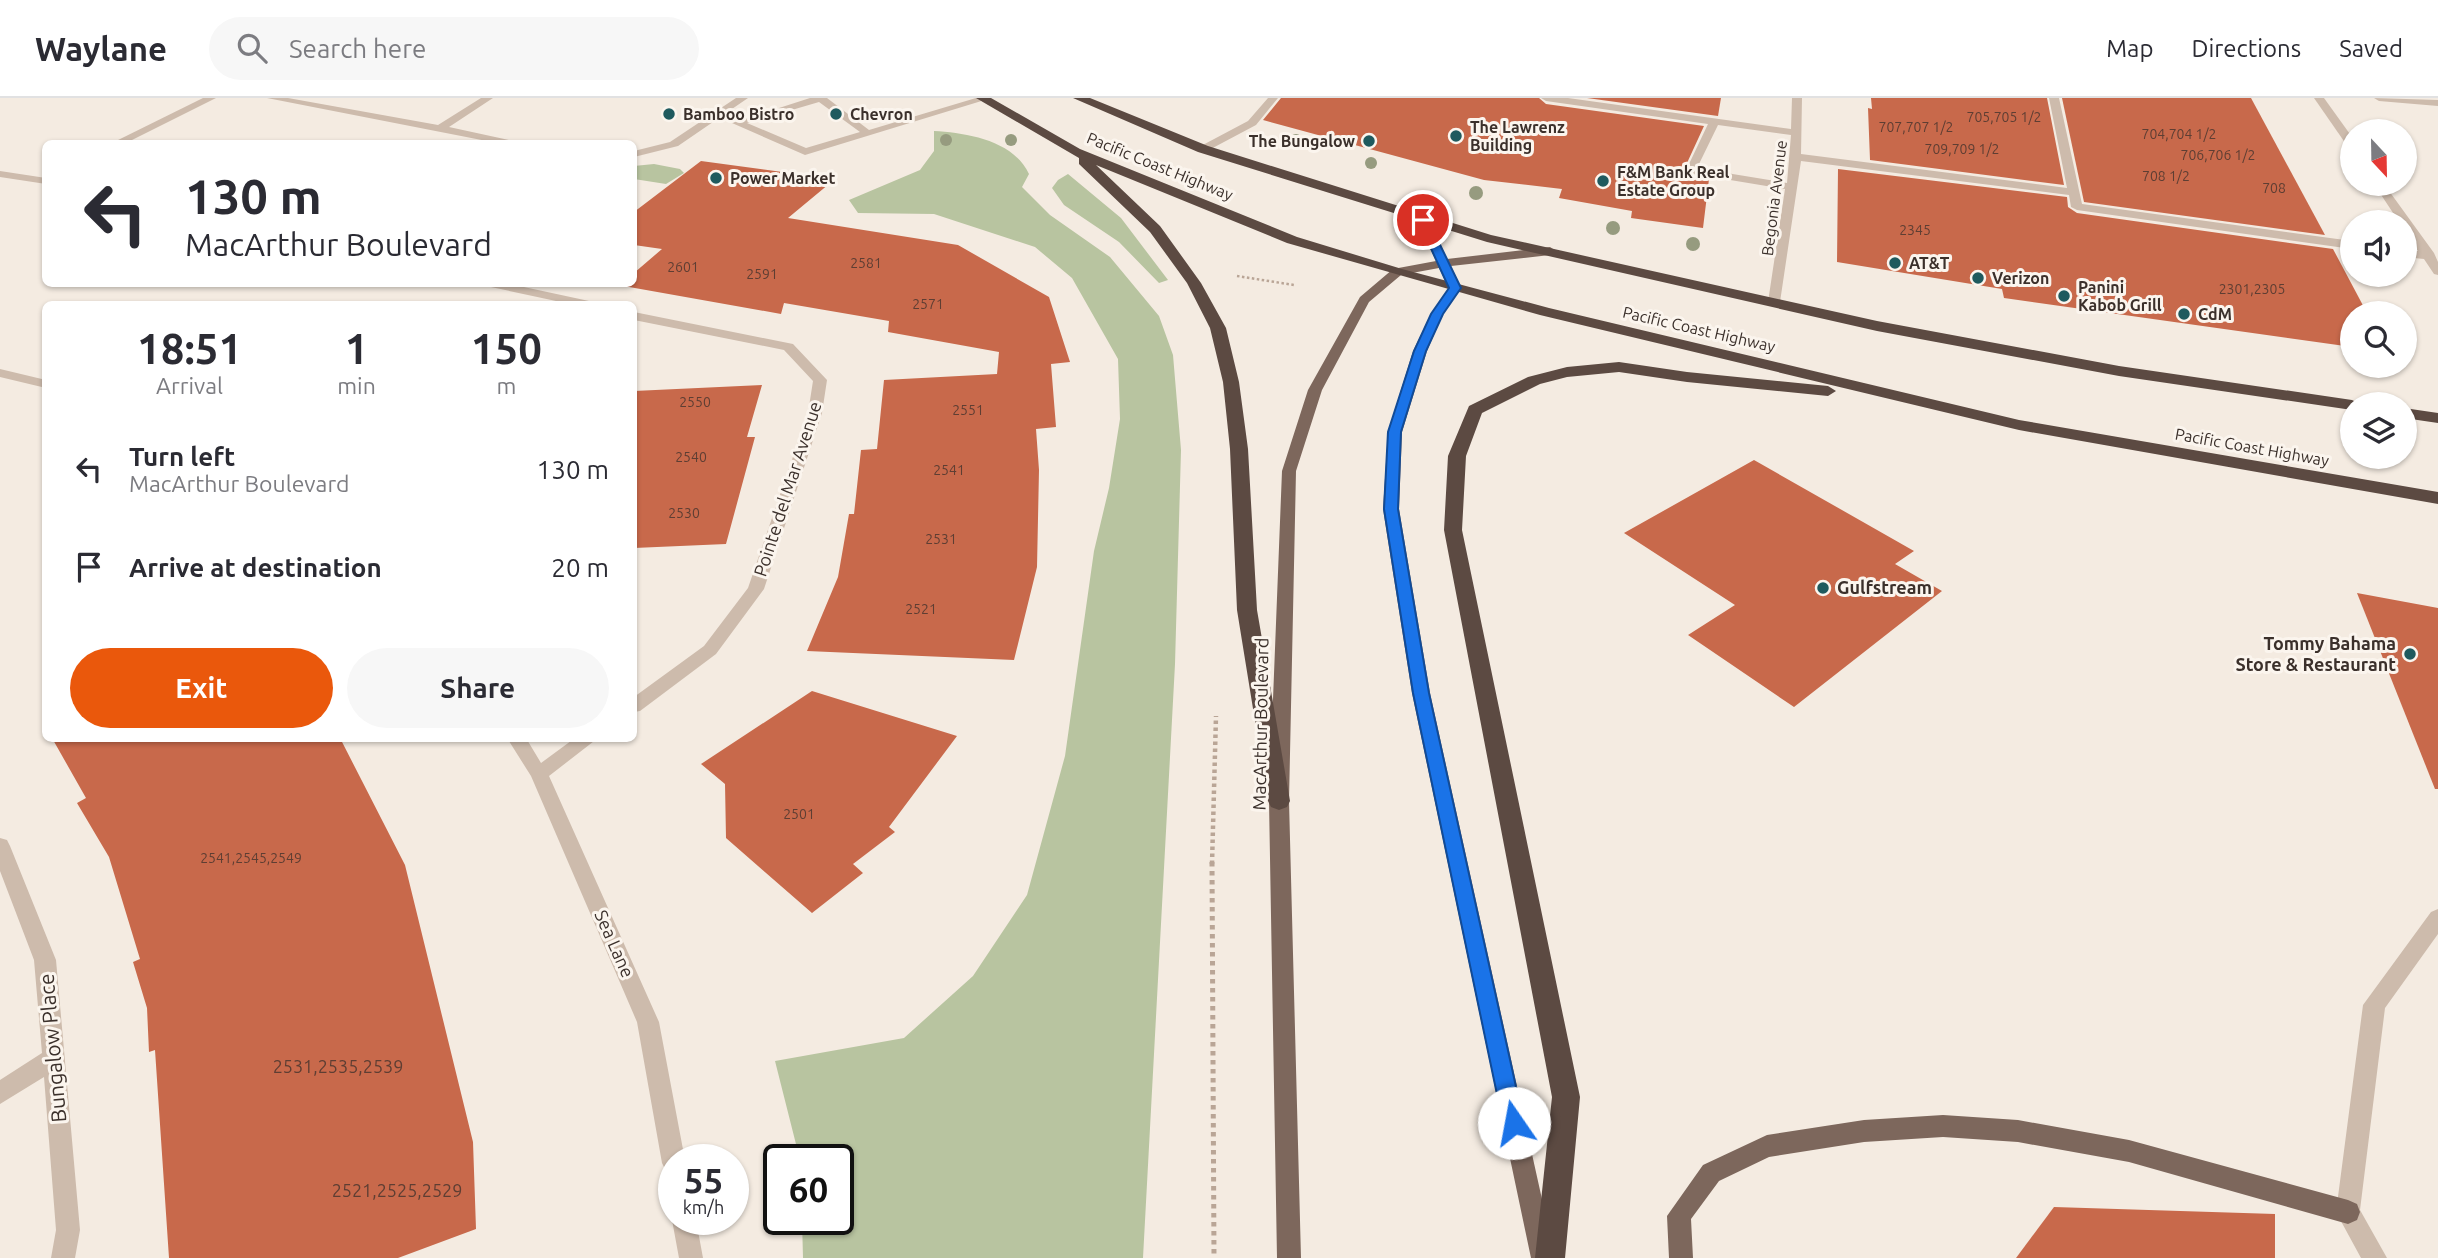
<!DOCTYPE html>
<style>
:root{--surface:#fff;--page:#f7f7f7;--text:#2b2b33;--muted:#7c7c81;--line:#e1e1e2;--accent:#ea580c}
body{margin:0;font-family:Ubuntu,sans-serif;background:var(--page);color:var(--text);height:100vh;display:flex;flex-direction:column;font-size:26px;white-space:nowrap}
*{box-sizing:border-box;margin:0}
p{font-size:23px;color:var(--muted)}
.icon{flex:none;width:38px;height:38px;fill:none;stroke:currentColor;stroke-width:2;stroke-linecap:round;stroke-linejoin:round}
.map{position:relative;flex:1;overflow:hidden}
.panel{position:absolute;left:42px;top:203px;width:595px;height:441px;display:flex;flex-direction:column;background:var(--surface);border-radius:10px;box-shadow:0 2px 5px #0004}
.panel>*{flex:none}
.hud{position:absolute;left:42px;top:42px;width:595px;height:147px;border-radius:10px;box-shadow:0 2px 5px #0004;background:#fff;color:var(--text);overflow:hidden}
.needle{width:46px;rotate:158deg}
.buttons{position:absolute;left:2340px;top:21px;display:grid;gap:14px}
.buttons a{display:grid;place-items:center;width:77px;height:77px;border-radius:50%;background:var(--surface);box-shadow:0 2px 5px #0004;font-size:35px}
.speed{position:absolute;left:658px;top:1046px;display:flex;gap:14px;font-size:35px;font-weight:700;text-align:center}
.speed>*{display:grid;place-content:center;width:91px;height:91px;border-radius:50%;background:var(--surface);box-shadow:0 2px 5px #0004;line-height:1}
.speed small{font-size:18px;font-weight:400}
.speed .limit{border:4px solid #111;border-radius:10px;background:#fff;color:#111}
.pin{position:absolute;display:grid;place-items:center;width:60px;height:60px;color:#fff;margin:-30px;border:4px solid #fff;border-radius:50%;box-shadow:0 2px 7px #0007}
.me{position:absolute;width:77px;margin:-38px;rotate:348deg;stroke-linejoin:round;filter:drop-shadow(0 0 5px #0008)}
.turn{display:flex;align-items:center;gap:24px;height:147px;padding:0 28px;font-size:32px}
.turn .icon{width:91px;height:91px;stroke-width:2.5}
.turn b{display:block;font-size:49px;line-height:60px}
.eta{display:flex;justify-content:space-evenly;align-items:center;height:119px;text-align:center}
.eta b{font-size:42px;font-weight:700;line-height:49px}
.primary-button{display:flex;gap:14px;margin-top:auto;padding:14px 28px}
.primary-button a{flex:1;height:80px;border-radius:42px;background:var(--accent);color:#fff;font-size:28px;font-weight:700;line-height:80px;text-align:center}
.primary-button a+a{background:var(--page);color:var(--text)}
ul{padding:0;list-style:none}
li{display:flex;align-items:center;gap:21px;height:98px;padding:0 28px}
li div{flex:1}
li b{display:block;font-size:26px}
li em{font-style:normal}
header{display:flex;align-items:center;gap:42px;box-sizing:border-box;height:98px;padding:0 35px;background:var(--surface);border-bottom:2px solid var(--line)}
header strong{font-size:33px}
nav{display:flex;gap:38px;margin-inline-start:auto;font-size:24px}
.search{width:490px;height:63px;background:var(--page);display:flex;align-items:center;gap:18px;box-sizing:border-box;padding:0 24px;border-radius:38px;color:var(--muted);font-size:26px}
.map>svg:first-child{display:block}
</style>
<header>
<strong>Waylane</strong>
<div class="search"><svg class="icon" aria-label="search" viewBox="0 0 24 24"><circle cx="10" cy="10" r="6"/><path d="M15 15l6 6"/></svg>Search here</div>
<nav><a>Map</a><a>Directions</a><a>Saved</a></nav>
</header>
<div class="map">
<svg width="2438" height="1160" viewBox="0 0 2438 1160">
<rect width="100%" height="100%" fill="#f4ebe1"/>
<g fill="#b8c4a0">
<path d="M934,33c33,2 79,9 95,43l-7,13 28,28 60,42 49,59 14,39 8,95 -6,214 -32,594h-340l-1,-38h36v-60h-38l-25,-99 129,-23 69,-62 54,-81 38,-139 29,-205 15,-63 11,-69 -2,-60 -46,-81 -37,-31 -101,-33 -76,-1 -9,-13 71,-30 14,-19z"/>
<path d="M654,66l26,5 4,4 -18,11 -32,-5v-13z"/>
<path d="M1068,76l53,44 47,62 -9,3 -40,-41 -55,-37 -12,-17 6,-8z"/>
</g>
<g fill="#c8694b">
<path d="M1281,0h258l7,6 158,22 -17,37 7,14 15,2 -6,49 -72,-10 1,-7 -73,-13 3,-9 -78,-9 -221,-60z"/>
<path d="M1587,0h134l-3,18z"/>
<path d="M1871,0h176l17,87 -194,-25 -2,-52 4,1z"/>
<path d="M2062,0h189l74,137 -241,-33z"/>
<path d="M701,63l134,18 -47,39 170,27 91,52 21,65 -19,2 5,63 -20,2 3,41 -2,97 -23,93 -207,-9 31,-74 11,-63h5l7,-64 16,-1 7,-69 113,-6 2,-22 -111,-20 1,-11 -105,-18 -3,11 -163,-29 16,-1v-11l28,-24 -28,-4v-33z"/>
<path d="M1838,71l229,28 1,10 9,6 256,36 34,64h-15v34l-348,-49 -2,-9 -165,-27z"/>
<path d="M762,287l-15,52h8l-29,107 -92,4v-157z"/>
<path d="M1754,362l160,91 -19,13 47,27 -148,116 -106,-72 47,-30 -111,-72z"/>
<path d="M2357,495l81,15v181h-3z"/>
<path d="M812,593l145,45 -68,91 6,5 -42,32 10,9 -51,40 -86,-75 -1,-54 -24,-20z"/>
<path d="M52,640h288l65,127 68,277 3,87 -78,29h-229l-14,-208 -6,2 -2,-44 -14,-46 7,-3 -31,-102 -32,-54 9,-5z"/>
<path d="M2054,1109l221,7v44h-259z"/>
</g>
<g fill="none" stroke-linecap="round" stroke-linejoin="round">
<path stroke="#b9a596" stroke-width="2.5" stroke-dasharray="2.5 2.5" stroke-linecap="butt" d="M1237,178l57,9"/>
<path stroke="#b9a596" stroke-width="4.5" stroke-dasharray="3.5 3.5" stroke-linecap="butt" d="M1212,766l4,-148"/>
<path stroke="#b9a596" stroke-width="5" stroke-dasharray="4.5 4.5" stroke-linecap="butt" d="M1212,764l2,396"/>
<g fill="#cdbbac" fill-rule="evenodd">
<path d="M203,0h13l-92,46h-14z"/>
<path d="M267,0h21l150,27 43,-27h12l-44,29 78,17h-25z"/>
<path d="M736,0h12l-70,48 -44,11v-6l36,-9z"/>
<path d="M810,0h17l42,32 107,-32 12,1 -183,56 -73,-32zM819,4l41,30 -54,16 -59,-25z"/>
<path d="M1268,0h10l-22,27 -49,26h-8v-4l49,-26z"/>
<path d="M1541,0h27l223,31 1,-31h10l-1,56 266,34 -18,-90h10l23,106 270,37v8l-275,-39 -6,-3 -2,-12 -268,-34 -21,141 -6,4 -6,-4 17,-113 -91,-15 -5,-10 19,-40 -162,-23zM1718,27l73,10 -4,48 -85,-14 -3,-5z"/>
<path d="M2314,0h10l28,39v11l-4,-1z"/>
<path d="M2374,0l64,2v6l-59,-5z"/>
<path d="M0,73l46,7v6l-46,-7z"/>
<path d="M2374,86h10l50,69 4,9v13l-4,-1 -10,-15 -20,-2v-8l14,2 -14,-21v-8h-5z"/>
<path d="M489,186h21l79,17 2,3h-21l-79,-17z"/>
<path d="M634,214l159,32 34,36 -5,33 -58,176 -48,65 -76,57 -6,1v-15l70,-51 44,-58 60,-175 5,-32 -29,-31 -150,-30z"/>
<path d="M0,271l46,11v8l-46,-11z"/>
<path d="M507,640h19l15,25 34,-25h23l-49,38 110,246 26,138h-11v14l-8,-3 -4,-8 -25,-141 -106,-246z"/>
<path d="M0,740l7,2 3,6 46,114 24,270 -5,28h-24l5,-28 -12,-153 -44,27v-24l42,-27 -8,-93 -34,-89z"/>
<path d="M2438,811v25l-53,74 -25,202 27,48h-26l-25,-46 27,-207 68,-93z"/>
<path d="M674,1117v5h22l7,38h-24l-7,-38z"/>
</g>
<g fill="#7d675c" fill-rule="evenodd">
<path d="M1423,119l6,3 18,39 103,-12 6,4 -6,4 -99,11 10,22 -18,26 -16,37 -25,81 -3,77 31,184 125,565h-24l-119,-565 -29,-184 5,-77 25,-81 18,-37 18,-26 -10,-20 -38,7 -32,27 -47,88 -26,81 -7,330 12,457h-24l-8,-457 13,-330 26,-81 52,-93 33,-28 43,-8 -19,-41z"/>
<path d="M1943,1017l75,5 111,20 219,60 9,4 3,8 -3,8 -9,4 -219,-62 -111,-20 -75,-5 -79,5 -95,15 -50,24 -28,38 2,39h-24l-2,-42 36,-51 64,-30 97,-15z"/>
</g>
<g fill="#5c4a42" fill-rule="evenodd">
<path d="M976,0h15l89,51 217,88 105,32 147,39 470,112 419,72v12l-419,-74 -479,-115 -253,-72 -191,-78 64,61 41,57 25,45 13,54 9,67 9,161 33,191 -3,6 -8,3 -8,-3 -3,-6 -31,-191 -7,-161 -7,-67 -13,-54 -23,-45 -37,-51 -71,-68v-6z"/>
<path d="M1073,0h17l118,48 283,89 386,86 242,45 233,34 8,4h-8v6l-233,-34 -242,-45 -390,-89 -289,-90z"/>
<path d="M1619,264l68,10 141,14 8,5 -8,5 -141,-14 -68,-10 -52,5 -27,7 -58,29 -16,43 -4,74 118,567 -15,161h-30l17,-161 -108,-567 4,-74 21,-50 59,-29 39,-10z"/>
<path d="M2404,310l34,5v10l-34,-5z"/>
</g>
</g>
<g fill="#969b7f">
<circle cx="946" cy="42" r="6"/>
<circle cx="1011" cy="42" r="6"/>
<circle cx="1296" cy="42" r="6"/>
<circle cx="1371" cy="65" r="6"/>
<circle cx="1476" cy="95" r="7"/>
<circle cx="1613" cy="130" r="7"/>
<circle cx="1693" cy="146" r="7"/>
</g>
<path fill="#1a73e8" stroke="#114b97" stroke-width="2" d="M1423,119l5,3 33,68 -18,26 -17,37 -25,81 -3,77 31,184 95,430 -3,7 -7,3 -8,-3 -3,-7 -90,-430 -29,-184 4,-77 26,-81 17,-37 18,-26 -31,-68z"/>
<g fill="#1f5a5e" stroke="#fbf5ee" stroke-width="2.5">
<circle cx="669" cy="16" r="7"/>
<circle cx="836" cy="16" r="7"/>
<circle cx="1456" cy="38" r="7"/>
<circle cx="1369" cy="43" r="7"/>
<circle cx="716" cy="80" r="7"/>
<circle cx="1603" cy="83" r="7"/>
<circle cx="1895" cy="165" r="7"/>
<circle cx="1978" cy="180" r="7"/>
<circle cx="2064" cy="198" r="7"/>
<circle cx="2184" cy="216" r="7"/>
<circle cx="1823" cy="490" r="7"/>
<circle cx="2410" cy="556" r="7"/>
</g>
<g text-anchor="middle" stroke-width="6" stroke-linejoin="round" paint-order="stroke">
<g font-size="14" fill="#5e3e33">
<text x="2004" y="24">705,705 1/2</text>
<text x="1916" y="34">707,707 1/2</text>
<text x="2179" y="41">704,704 1/2</text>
<text x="1962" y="56">709,709 1/2</text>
<text x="2218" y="62">706,706 1/2</text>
<text x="2166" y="83">708 1/2</text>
<text x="2274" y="95">708</text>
<text x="1915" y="137">2345</text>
<text x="866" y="170">2581</text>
<text x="683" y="174">2601</text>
<text x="762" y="181">2591</text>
<text x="2252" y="196">2301,2305</text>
<text x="928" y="211">2571</text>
<text x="695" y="309">2550</text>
<text x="968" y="317">2551</text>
<text x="691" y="364">2540</text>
<text x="949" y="377">2541</text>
<text x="684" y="420">2530</text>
<text x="941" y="446">2531</text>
<text x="921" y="516">2521</text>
<text x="799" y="721">2501</text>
<text x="251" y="765">2541,2545,2549</text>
</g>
<g font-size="16" font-weight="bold" fill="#3b302b" stroke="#fbf5ee" text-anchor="start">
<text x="683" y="22">Bamboo Bistro</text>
<text x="850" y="22">Chevron</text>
<text x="1470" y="35">The Lawrenz<tspan x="1470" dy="18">Building</tspan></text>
<text x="1355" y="49" text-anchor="end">The Bungalow</text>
<text x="1617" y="80">F&amp;M Bank Real<tspan x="1617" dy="18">Estate Group</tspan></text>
<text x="730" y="86">Power Market</text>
<text x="1909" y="171">AT&amp;T</text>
<text x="1992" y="186">Verizon</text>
<text x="2078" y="195">Panini<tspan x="2078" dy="18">Kabob Grill</tspan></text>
<text x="2198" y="222">CdM</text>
</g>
<g font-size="16" fill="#3b302b" stroke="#fbf5ee">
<text transform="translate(1160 68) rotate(22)" y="6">Pacific Coast Highway</text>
<text transform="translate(1774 100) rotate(-83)" y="6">Begonia Avenue</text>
<text transform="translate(1699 231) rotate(13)" y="6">Pacific Coast Highway</text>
<text transform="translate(2252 349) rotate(10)" y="6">Pacific Coast Highway</text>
</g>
<g font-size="18" fill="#3b302b" stroke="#fbf5ee">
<text transform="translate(788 391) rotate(-72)" y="6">Pointe del Mar Avenue</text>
<text transform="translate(1261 626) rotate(-89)" y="6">MacArthur Boulevard</text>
<text transform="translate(614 846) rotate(66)" y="6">Sea Lane</text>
</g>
<g font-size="18" font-weight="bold" fill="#3b302b" stroke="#fbf5ee" text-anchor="start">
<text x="1837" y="496">Gulfstream</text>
<text x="2396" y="552" text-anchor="end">Tommy Bahama<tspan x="2396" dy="21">Store &amp; Restaurant</tspan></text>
</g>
<g font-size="18" fill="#5e3e33">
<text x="338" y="975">2531,2535,2539</text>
<text x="397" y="1099">2521,2525,2529</text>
</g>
<g font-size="21" fill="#3b302b" stroke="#fbf5ee">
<text transform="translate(53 950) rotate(-95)" y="7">Bungalow Place</text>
</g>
</g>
</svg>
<div class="buttons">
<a><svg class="needle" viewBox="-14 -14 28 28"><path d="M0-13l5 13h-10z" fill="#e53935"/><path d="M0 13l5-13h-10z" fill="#7c7c81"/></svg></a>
<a><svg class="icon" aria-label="sound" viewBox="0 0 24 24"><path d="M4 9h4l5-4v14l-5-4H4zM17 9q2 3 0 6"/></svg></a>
<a><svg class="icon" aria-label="search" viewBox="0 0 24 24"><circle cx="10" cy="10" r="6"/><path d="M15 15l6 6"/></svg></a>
<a><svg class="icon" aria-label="layers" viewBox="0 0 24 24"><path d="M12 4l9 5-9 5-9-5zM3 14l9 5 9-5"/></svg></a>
</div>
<div class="speed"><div>55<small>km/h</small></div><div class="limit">60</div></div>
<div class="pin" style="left:1423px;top:122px;background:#d93025"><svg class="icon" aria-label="arrive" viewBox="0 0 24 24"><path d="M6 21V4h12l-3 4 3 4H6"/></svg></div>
<svg class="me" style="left:1514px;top:1025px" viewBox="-20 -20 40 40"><circle r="19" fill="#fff"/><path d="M0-13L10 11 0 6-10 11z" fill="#1a73e8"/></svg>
<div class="hud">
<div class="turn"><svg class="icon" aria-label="left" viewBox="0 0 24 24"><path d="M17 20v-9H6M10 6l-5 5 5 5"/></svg><div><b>130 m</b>MacArthur Boulevard</div></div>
</div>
<section class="panel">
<div class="eta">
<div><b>18:51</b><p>Arrival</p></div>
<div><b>1</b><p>min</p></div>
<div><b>150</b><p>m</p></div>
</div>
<ul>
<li><svg class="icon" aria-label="left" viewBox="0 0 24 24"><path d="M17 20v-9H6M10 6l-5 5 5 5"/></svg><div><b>Turn left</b><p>MacArthur Boulevard</p></div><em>130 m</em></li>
<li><svg class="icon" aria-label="arrive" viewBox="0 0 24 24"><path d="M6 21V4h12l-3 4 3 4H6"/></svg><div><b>Arrive at destination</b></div><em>20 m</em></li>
</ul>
<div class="primary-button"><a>Exit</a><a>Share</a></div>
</section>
</div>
